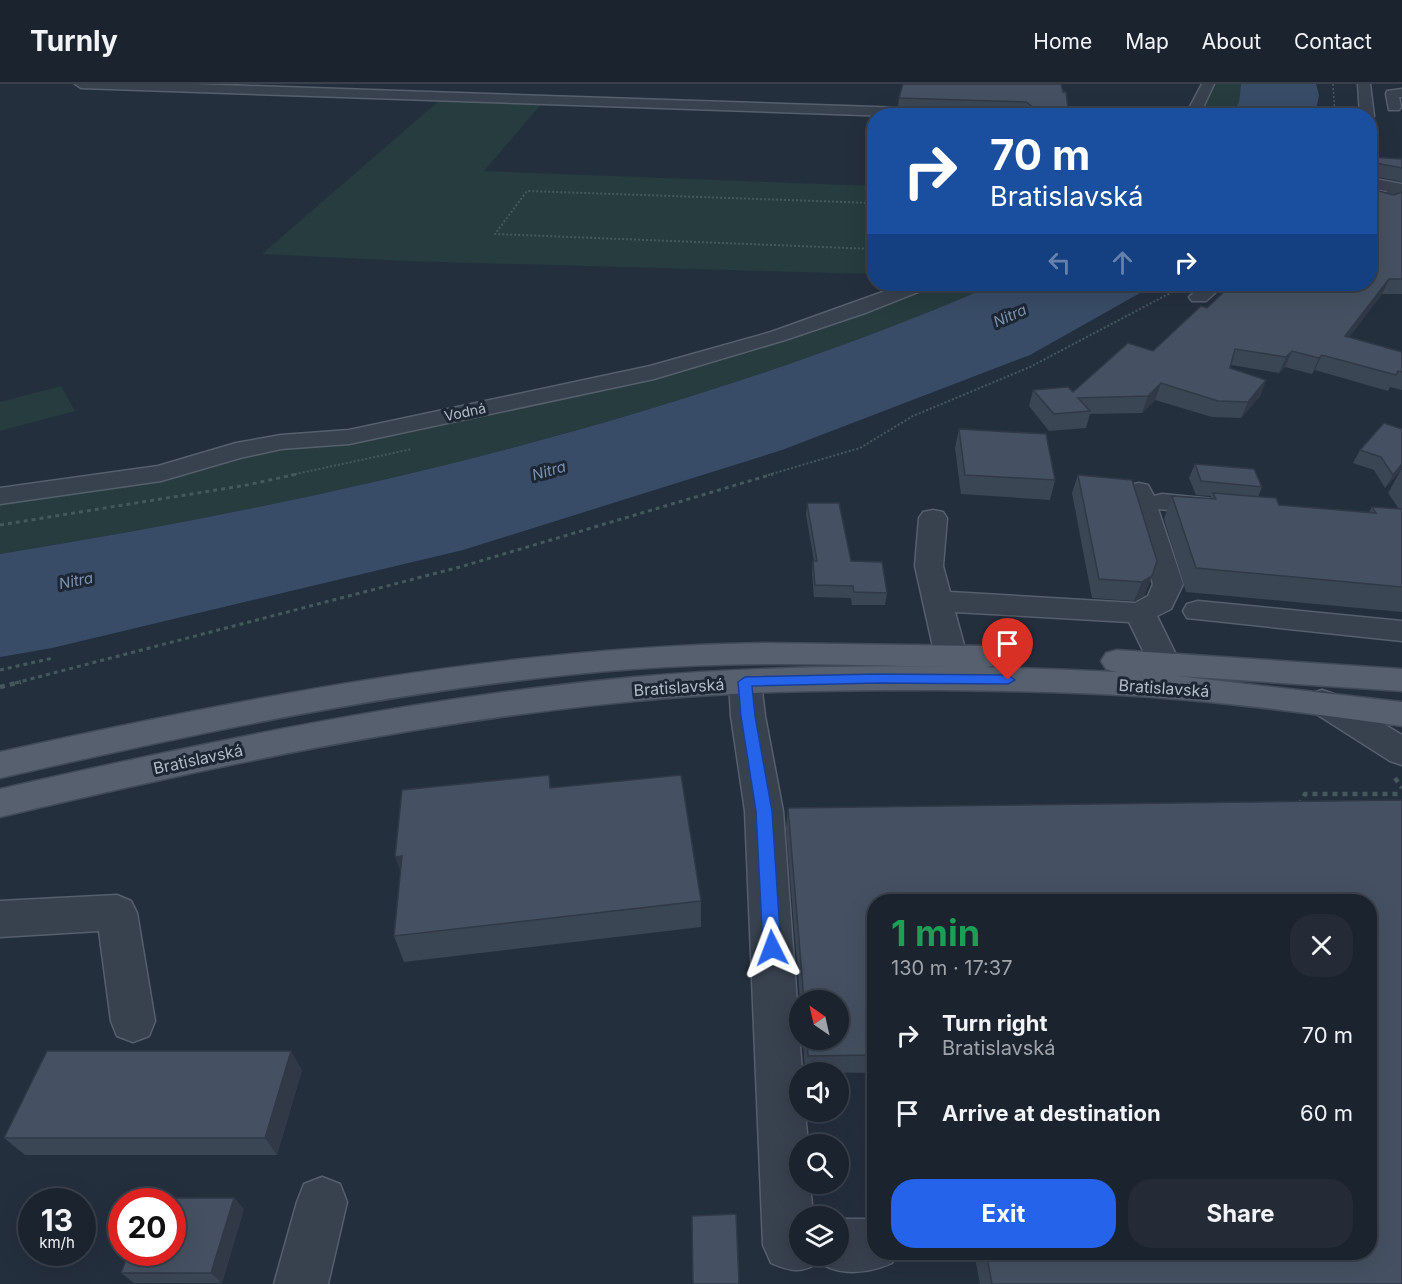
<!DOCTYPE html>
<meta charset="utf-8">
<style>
:root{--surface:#1b232e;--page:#242b36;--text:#f1f3f6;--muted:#a0a4aa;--line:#39404a;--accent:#2563eb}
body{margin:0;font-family:Inter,sans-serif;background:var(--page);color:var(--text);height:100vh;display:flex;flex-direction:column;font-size:22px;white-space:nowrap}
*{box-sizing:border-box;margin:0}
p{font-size:20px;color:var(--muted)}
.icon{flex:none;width:33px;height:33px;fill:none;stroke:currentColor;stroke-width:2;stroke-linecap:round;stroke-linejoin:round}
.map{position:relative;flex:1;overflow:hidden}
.details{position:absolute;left:867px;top:810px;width:510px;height:366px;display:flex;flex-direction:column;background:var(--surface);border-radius:24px;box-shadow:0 6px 24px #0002,0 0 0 2px var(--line)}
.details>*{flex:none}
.top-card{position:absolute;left:867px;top:24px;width:510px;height:183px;border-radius:24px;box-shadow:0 6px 24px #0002,0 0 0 2px var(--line);background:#1a4fa0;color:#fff;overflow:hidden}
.needle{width:39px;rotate:326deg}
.controls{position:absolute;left:789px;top:906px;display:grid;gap:12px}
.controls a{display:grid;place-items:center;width:60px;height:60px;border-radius:50%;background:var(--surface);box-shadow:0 6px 24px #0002,0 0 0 2px var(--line);font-size:30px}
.speed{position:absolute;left:18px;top:1104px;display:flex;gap:12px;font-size:30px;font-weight:700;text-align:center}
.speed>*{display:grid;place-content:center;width:78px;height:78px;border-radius:50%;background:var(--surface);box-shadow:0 6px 24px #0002,0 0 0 2px var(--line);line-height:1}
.speed small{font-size:15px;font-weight:400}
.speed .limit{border:9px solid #d22;background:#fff;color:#111}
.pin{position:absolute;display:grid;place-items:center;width:51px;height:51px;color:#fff;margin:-62px -26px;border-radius:50% 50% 50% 0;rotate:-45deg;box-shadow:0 0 6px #0007}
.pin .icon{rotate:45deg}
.me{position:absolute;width:66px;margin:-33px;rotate:357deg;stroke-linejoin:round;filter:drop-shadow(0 0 4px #0008)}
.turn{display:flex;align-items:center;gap:21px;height:126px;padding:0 24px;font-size:27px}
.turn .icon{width:78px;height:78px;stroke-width:2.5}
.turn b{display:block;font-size:42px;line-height:51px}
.lanes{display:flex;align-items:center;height:57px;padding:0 24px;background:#0003;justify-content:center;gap:30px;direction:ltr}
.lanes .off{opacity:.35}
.round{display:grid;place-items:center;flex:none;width:63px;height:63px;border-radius:24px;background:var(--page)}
.head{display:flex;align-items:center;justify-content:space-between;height:102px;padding:0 24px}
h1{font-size:36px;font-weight:700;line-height:45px;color:#1e9e55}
.action{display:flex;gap:12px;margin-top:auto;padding:12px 24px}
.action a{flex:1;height:69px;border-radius:24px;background:var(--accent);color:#fff;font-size:24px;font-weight:700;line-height:69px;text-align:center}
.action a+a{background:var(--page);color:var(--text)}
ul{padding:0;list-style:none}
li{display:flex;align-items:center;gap:18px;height:78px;padding:0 24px}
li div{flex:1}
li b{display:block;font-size:22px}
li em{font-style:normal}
header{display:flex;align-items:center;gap:36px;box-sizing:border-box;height:84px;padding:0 30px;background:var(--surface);border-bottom:2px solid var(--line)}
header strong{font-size:28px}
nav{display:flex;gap:33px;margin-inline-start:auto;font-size:21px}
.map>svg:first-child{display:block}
</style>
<header>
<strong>Turnly</strong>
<nav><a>Home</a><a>Map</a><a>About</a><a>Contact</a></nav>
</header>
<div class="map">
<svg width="1402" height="1200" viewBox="0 0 1402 1200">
<rect width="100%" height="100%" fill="#242f3e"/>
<g fill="#263c3f">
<path d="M1210,0h31l-2,18 -7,13 -36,1z"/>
<path d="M441,15l102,3 -59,69 390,15v88l-469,-13 -143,-7z"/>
<path d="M931,200h64c-118,52 -239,93 -362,130 -209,62 -417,105 -633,140v-54l670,-128z"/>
<path d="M61,302l14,25 -75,20v-29z"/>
</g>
<g fill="#394c67">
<path d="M1241,0h75l3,11 -4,20h-83l7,-13z"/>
<path d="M995,200h161l-126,71 -248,95 -319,100 -411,98 -52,9v-103c216,-35 424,-78 633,-140 123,-37 244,-78 362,-130z"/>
</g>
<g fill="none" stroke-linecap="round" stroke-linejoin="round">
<g stroke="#565f6c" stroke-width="3">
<g id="minor">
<path d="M75,0h117l832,28 6,4h-139l-810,-28z"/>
<path d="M1202,0h12l-15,32h-14z"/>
<path d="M1358,0h12l4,32 -2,3h-2v-3h-10z"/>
<path d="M1402,5v8h-3l2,10 -2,3h-10l-3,-16 1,-3z"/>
<path d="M1370,94l32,6v8l-8,12 -6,2 -18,-4v-10l14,3 3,-4 -17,-3z"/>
<path d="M905,200h26l-3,4 -63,25 -80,27 -131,39 -305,65 -68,5 -41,9 -79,23 -161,23v-16l158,-22 78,-23 45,-8 68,-5 301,-64 121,-34z"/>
<path d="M1204,200h21l-19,17h-14l-3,-4z"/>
<path d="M1139,399l9,2 6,11 8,-2 62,6 3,6 -3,6 -10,2 -56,-5 25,75 -12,25 -14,7 23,47 -5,8 -11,3 -11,-3 -24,-49 -174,-10 12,44 -5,8 -11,3 -11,-3 -5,-8 -20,-90 4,-48 4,-6 10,-2 10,2 4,6 -4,48 7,26 185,11 13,-7 5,-12 -27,-93 4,-6z"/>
<path d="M1198,517l204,20v20l-215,-23 -4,-7 4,-7z"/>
<path d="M745,587l12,3 4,8 4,34 18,95 19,261h-2v40h5l3,32h-8v40h10l3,32h-13v40h38v-37h36v33h23l-5,11c-22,10 -52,14 -73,-1 -17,12 -30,9 -48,1l-8,-18 -18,-434 -14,-95 -2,-34 4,-8z"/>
<path d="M1322,606l12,4 68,41v30l-12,-4 -80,-51 -5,-8 5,-8z"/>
<path d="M117,811l14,6 6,12 18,108 -6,15 -16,6 -16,-6 -6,-15 -12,-90 -99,6v-36z"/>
<path d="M322,1093l18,7 7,18 -19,82h-54l23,-82 7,-18z"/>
</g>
</g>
<g stroke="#414a57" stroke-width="3">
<g id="major">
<path d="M766,559l218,3 11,3 5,8 -5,8 -11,3c-116,-3 -233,-8 -350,1 -214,16 -425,61 -634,109v-26c252,-56 506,-105 766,-109z"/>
<path d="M1117,566l285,19v22l-224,-15 224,26v24c-75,-10 -150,-21 -226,-27 -80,-7 -161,-8 -242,-9 -99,0 -199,1 -298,11 -215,20 -426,66 -636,116v-28c210,-48 421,-92 635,-112 160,-14 322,-13 481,-5l-10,-3 -5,-8 5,-8z"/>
</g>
</g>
<path stroke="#44595c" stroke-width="1.5" stroke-dasharray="2 2" stroke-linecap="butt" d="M1333,0l2,32"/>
<g stroke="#44595c" stroke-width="2" stroke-dasharray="2 2" stroke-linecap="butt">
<path d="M874,119l-347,-12 -32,43 379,15"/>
<path d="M944,204l10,-4"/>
<path d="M291,391l121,-26"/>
<path d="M768,391l92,-27 53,-32 117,-49 146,-77"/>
</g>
<g stroke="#44595c" stroke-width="3" stroke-dasharray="4 4" stroke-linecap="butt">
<path d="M0,441l247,-40 50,-11"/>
<path d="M0,586l53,-12"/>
<path d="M15,599l445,-116 313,-93"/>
</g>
<g stroke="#44595c" stroke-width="4.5" stroke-dasharray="5 5" stroke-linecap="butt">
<path d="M0,603l21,-5"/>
<path d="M1395,694l7,10"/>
<path d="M1299,721l6,-11h97"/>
</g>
<use href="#minor" fill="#38414e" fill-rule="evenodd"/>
<use href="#major" fill="#56606e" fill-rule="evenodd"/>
</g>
<g fill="#3b4654">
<path d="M1063,8l6,24 -171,-2 127,-3 -1,-1 -126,-4 1,-8z"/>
<path d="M1370,73l32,2v23l-28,-6v14l20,5 8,-3v102h-20l-33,43 53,15v38l-12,-3 -2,4 -73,-21 -3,4 -27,-7 -6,6 -48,-8 -1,3 36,12 -6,16 -19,22 -29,-1 -57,-17 -13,13 -52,1 -4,14 -37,3 -20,-25 4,-16 40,2 80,-41 54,-43 163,-24z"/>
<path d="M1384,339l17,47h1v142l-216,-20 -22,-73 8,-23 38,3 1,-3 -15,-1 -7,-17 6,-14 67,23 -4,10 21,8 90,7 3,-5 27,2 -11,-16 13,-23 -16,18 -11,-18 -21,-7 7,-13z"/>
<path d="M959,345l96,51 -5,20 -89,-6 -6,-46z"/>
<path d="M1078,391l74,101 -8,20 -10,5 -42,-3 -20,-105z"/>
<path d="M807,419l44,58 36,32 -2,12h-33l-1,-7 -37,-1 -2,-24 1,-12h1l-8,-46z"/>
<path d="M551,704l150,113v26l-297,35 -10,-26z"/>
<path d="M1402,716v484h-422l-6,-32h396v-350h-496v171l-69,-1 -2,-32h35v-40h-38l-14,-172 2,-20z"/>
<path d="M302,986l-25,85h-252l-21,-17z"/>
<path d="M123,1114h111l10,11 -22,74h-88l-13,-10 8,-21h43v-50h-50v37l-11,-9z"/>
</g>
<g fill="#303945">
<path d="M1389,195l-7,15 -44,58 7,-16z"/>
<path d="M1292,267l-7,16 -6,6 7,-16z"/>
<path d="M1322,271l-7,15 -3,4 7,-16z"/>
<path d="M1266,296l-6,16 -19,22 7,-16z"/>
<path d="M1161,299l-6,17 -13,13 6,-17z"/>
<path d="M1402,380v5l-17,19 8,-13z"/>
<path d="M1152,492l-8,20 -10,5 8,-19z"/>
<path d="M402,772l3,28 -10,-27z"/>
<path d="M291,967l11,19 -25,85 -12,-17z"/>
<path d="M234,1114l10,11 -22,74 -11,-10z"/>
</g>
<g fill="#455162" stroke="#303945" stroke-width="1.5">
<path d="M903,0h158l2,8h3l3,24h-179v-2h9v-3h133l2,-3 -8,-6 -127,-4z"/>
<path d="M1370,73l32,2v9l-26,-5 -3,2 1,25 20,5 8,-3v87h-13l-44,57 57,16v20l-4,-1 -2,4 -74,-20 -3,3 -27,-7 -6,6 -51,-8 -5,19 36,12 -18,22 -30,-1 -57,-18 -13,13 -70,2 12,13 -36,3 -21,-24 35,-3 5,5 55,-49 25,8 48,-45 6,2 25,-24h138z"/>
<path d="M1384,339l18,6v35l-9,11 -12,-18 -21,-7z"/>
<path d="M959,345l87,5 9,46 -90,-5z"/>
<path d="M1195,380l59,5 8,18 -61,-6z"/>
<path d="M1078,391l54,5 25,81 -5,15 -10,6 -43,-3z"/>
<path d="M1213,409l63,5 3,7 97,8 -4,-6 30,2v78l-206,-19 -24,-72 44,3z"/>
<path d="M807,419h32l12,58 31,1 5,31 -33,-1 -1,-6 -38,-1 -2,-24h4z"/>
<path d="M549,691l1,13 131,-13 20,126 -307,35 8,-80 -7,1 7,-67z"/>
<path d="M1402,716v484h-410l-6,-32h384v-350h-496v153l-66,1 -1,-16h31v-40h-34l-16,-192z"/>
<path d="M47,967h244l-26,87h-261z"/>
<path d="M123,1114h111l-23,75h-90l8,-21h43v-50h-50v28h-11z"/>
<path d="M736,1130l3,70h-46l-1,-68z"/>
</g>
<path fill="#2563eb" stroke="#184099" stroke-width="1.5" d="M878,590l130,1 7,5 -7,4 -130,-1 -126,3 3,30 17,95 9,137 -3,6 -6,2 -6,-2 -3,-6 -7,-137 -15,-95 -3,-34 7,-5z"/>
<g text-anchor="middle" stroke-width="6" stroke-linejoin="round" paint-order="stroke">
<g font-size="14" fill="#b4bcc9" stroke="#1d2633">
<text transform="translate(465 328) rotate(-12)" y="5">Vodná</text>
</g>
<g font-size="15" font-style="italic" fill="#7c92b1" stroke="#1d2633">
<text transform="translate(1010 232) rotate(-24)" y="5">Nitra</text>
<text transform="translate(549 387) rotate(-16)" y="5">Nitra</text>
<text transform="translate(76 497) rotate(-11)" y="5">Nitra</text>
</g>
<g font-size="16" fill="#b4bcc9" stroke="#1d2633">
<text transform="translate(679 603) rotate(-4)" y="6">Bratislavská</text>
<text transform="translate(1164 604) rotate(4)" y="6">Bratislavská</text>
<text transform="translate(198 675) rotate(-12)" y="6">Bratislavská</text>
</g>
</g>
</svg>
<div class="controls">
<a><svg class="needle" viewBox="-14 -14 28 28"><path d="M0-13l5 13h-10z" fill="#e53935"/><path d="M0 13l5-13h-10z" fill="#a0a4aa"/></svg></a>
<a><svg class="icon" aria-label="sound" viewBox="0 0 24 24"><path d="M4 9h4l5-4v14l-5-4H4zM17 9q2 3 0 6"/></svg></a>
<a><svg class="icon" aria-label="search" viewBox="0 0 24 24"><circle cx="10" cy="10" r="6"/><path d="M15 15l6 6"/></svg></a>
<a><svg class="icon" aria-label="layers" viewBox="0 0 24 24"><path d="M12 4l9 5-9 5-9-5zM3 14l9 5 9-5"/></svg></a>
</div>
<div class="speed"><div>13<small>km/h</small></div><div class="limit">20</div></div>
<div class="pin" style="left:1008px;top:596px;background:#d93025"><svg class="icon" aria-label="arrive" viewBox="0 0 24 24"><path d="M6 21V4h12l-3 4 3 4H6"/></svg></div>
<svg class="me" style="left:772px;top:864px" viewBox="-20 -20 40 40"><path d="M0-17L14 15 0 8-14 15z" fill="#2563eb" stroke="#fff" stroke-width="4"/></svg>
<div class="top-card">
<div class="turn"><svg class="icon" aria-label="right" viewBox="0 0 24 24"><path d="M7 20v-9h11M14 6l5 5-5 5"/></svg><div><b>70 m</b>Bratislavská</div></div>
<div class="lanes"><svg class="icon off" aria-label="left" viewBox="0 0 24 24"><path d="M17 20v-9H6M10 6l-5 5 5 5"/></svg><svg class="icon off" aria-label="ahead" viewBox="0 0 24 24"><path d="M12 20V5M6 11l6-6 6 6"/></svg><svg class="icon" aria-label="right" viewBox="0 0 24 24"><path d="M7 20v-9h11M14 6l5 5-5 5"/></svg></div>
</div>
<section class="details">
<div class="head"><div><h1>1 min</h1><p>130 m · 17:37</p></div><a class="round"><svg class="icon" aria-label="close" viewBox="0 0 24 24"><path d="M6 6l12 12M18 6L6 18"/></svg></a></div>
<ul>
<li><svg class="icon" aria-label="right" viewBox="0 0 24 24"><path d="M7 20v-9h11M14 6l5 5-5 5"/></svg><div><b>Turn right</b><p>Bratislavská</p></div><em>70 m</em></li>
<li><svg class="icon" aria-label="arrive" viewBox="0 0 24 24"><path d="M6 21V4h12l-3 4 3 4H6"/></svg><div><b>Arrive at destination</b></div><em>60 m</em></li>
</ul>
<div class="action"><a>Exit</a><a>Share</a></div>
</section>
</div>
